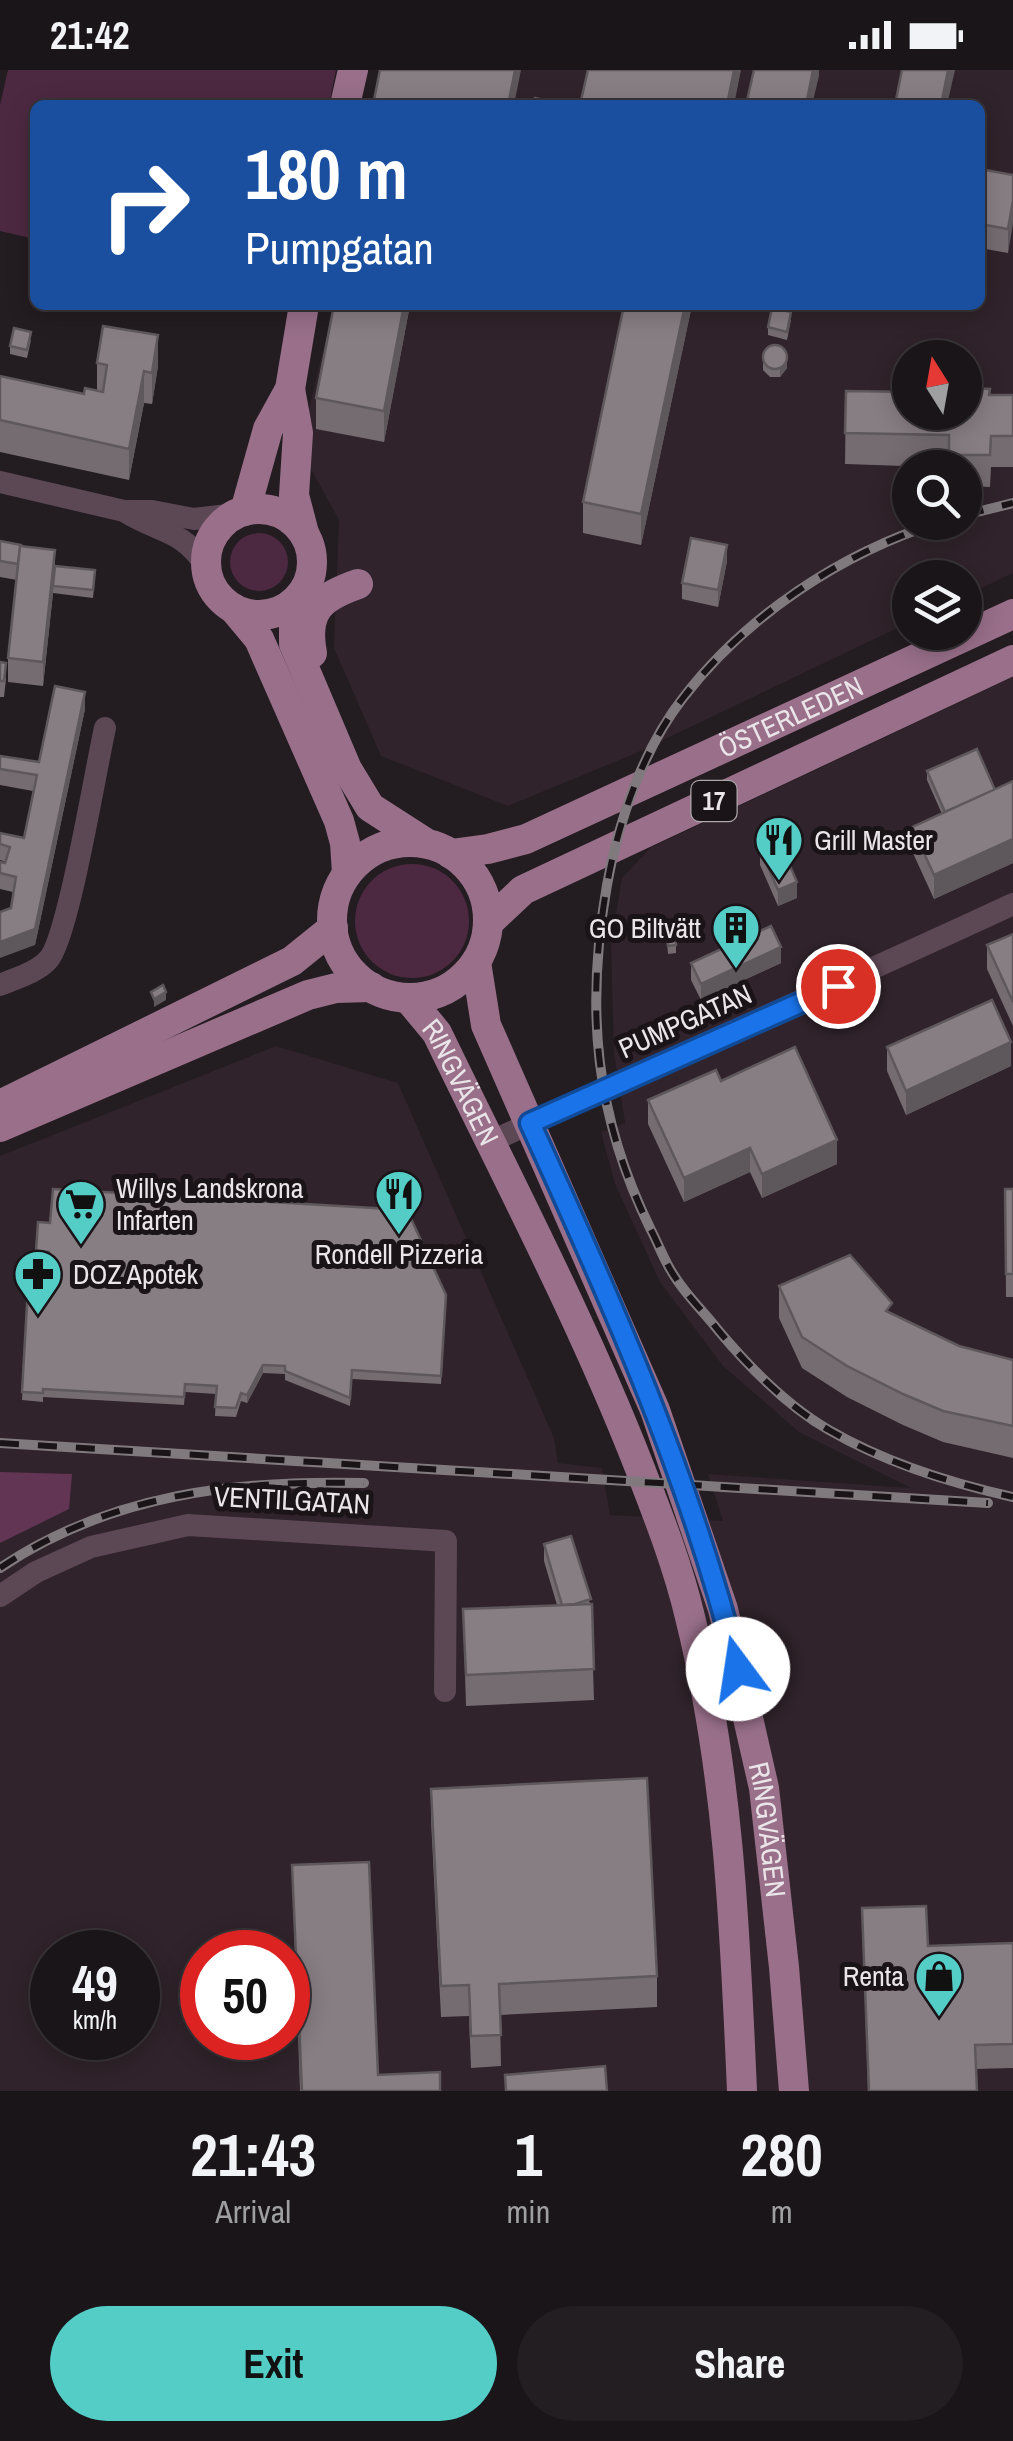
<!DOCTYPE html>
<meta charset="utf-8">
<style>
:root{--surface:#1a1519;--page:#231e22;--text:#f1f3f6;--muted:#9f9fa2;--line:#383438;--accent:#54cdc7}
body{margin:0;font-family:"Archivo Narrow",sans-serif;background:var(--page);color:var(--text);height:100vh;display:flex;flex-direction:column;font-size:38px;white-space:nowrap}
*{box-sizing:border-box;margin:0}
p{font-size:32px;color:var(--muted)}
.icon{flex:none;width:55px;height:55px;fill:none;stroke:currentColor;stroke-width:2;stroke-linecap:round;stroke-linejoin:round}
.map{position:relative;height:2021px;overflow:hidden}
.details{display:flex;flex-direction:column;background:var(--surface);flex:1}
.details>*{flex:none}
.banner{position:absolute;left:30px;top:30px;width:955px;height:210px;border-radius:15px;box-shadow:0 5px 25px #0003,0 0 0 2px var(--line);background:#1a4fa0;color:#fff;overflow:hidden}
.needle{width:65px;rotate:349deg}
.tools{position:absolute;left:892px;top:270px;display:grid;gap:20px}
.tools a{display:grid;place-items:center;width:90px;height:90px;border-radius:50%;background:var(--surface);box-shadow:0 5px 25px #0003,0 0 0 2px var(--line);font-size:50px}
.speed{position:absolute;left:30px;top:1860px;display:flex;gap:20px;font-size:50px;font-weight:700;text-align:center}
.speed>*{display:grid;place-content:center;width:130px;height:130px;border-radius:50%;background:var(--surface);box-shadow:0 5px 25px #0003,0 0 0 2px var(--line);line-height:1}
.speed small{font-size:25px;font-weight:400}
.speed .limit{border:15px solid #d22;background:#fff;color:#111}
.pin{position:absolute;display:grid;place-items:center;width:85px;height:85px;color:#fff;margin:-42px;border:5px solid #fff;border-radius:50%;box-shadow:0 2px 10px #0007}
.me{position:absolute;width:110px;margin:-55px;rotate:346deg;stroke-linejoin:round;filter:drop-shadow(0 0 8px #0008)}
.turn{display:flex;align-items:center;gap:35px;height:210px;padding:0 50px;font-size:45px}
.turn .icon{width:130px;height:130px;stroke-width:2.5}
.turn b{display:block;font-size:70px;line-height:85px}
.eta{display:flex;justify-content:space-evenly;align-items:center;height:170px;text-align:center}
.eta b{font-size:60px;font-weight:700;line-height:70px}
.primary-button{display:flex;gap:20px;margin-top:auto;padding:20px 50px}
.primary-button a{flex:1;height:115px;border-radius:60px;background:var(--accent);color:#111;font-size:40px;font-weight:700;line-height:115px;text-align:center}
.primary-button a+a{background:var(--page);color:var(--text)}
.status{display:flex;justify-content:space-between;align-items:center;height:70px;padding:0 50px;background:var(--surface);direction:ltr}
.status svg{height:28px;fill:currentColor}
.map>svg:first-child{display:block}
</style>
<div class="status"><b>21:42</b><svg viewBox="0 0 49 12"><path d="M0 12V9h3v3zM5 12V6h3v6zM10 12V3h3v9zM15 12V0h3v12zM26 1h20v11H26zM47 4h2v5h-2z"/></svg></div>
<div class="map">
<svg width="1013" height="2021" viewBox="0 0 1013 2021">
<rect width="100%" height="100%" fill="#231c21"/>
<g fill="#30232b" fill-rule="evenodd">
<path d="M389,0h624v503l-48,23v-18h-55v44l-276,132 -126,52 -127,-50 -47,-108 5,-128 -33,-60 3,-51 25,-104h646v-200h-599zM910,288h55v54h-55zM910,398h55v54h-55z"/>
<path d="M1013,607v1414h-1013v-935l276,-110 122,37 156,355 4,25 44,5 8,47 113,6 -15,-47 203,14 -112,-56 -76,-66 -63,-84 -45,-98 -14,-52 24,-9 -11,-70 -3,-109 11,-66 28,-30zM52,1882h86v86h-86zM202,1882h86v86h-86z"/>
</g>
<g fill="#4d2941">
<path d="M8,0h328l-7,35h-294v134l-35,-8v-126z"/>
<circle cx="259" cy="492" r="29"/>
<circle cx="412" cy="851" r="57"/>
</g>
<path fill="#623554" d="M0,1402l72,2 -3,35 -69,34z"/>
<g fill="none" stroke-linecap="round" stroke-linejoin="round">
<g stroke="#5c4754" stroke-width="22">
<path d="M0,412l124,29h28l42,8 42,-5"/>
<path d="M124,441c36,23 57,17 82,55"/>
<path d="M0,915c16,-7 36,-12 48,-25 20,-20 48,-193 57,-232"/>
<path d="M490,1072c173,-81 349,-157 523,-238"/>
<path d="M0,1526l36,-24 55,-25 97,-22 258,16 -1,150"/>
</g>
<g stroke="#996f8a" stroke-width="30">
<path d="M345,35l8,-35"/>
<path d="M290,319l8,44 -4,62 10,38"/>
<circle cx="259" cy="492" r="53"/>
<path d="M245,441l23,-82 22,-40 14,-84"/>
<path d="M294,533v41l53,125 23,38 56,36"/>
<path d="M234,539l25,30 80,182 6,22 2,30"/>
<path d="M312,583c-8,-43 9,-56 46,-69"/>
<circle cx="410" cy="850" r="78"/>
<path id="s1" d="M451,784l37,-5 38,-10 487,-225"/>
<path d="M488,853l35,-33 490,-230"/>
<path id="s2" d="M476,892l10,63 169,385 68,199 41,179 20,179 10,124"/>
<path id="s3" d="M408,928l29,35c69,143 144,285 202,433 19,49 39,100 51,151 39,157 45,313 52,474"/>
<path d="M0,1035l292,-144 41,-33"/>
<path d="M0,1057l308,-132 28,-7 35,-1"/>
</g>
<g stroke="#807a7e" stroke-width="10">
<g id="rail">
<path d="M965,445l48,-12"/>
<path d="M940,452c-99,31 -194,94 -257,176 -40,51 -65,124 -76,187 -22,125 -12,231 44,345 8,15 14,33 24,47 12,19 29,35 43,53 31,37 69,76 111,100 57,33 121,53 184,67"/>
<path d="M0,1373l988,60"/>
<path d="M0,1498c110,-74 235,-88 364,-85"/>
</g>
</g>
<use href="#rail" stroke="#1a1317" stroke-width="6" stroke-dasharray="19" stroke-linecap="butt"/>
</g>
<g fill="#746c71">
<path d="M980,99l33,6 -5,78 -28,-5z"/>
<path d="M410,235l-26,137 -68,-13v-31z"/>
<path d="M591,235h101l-51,240 -58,-12v-31l40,-190z"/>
<path d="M791,250l-4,20 -19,-5v-8z"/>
<path d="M31,270l-4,18 -17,-4v-8z"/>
<path d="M763,282l24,16 -7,9h-10l-7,-7z"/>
<path d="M97,293l61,3 -6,38 -8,-1 -15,77 -129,-28v-76l84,18 13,-3z"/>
<path d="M846,321l167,4v72h-22l-1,20 -25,-1v-18l-120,-4z"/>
<path d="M0,471l21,6 34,19 40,12 -2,20 -40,-5 -10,93 -35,-4v-24l9,-78 -17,-3z"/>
<path d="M727,491l-9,46 -36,-8v-16z"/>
<path d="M0,592l6,17 -2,18h-4z"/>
<path d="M85,639l-50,236 -24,-37 2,-16 -13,-3v-27h6l-6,-2v-27l24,5 9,-47 -33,-6v-29l39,6z"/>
<path d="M927,701l68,19 18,-9v82l-79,36 -22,-48v-24l30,-13 -15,-34z"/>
<path d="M760,779l37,49 -19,8 -18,-41z"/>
<path d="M666,858l10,17v8l-8,1z"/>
<path d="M1013,864v92l-26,-57v-24z"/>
<path d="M691,893h90l-80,37 -10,-20z"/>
<path d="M887,977l124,19 -105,49 -19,-44z"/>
<path d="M721,1011l116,83 -75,34 -12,-26 -66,30 -36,-78v-24z"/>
<path d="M1005,1119h8v108h-7z"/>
<path d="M36,1181l410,44 -5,89 -89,-5 -2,27 -65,-26v-6l-22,-1 -16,30 -6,-2 -5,16 -21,-1 1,-22 -31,-2 -1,13 -141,-8v5l-21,-2 6,-113 19,1 1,-28 -12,-1z"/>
<path d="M779,1216l113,28 67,32 54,14v98l-70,-16 -40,-17 -56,-28 -45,-29 -23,-50z"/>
<path d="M544,1474l47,60 3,96 -128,6 -3,-97 94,-4 -13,-44z"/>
<path d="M431,1719l226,187v31l-157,8 1,51 -30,2 -2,-52 -28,1 -10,-197z"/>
<path d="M292,1795l86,210 62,16h-140z"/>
<path d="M862,1838l66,38 85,-3v125l-37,1 1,22h-109z"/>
</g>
<g fill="#5e585c">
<path d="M515,0h6l-7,35h-6z"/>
<path d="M734,0h7l-7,35h-7z"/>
<path d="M813,0h6v6l-7,29h-6z"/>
<path d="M948,0h7l-8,35h-6z"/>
<path d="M1013,130v24l-5,29v-24z"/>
<path d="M404,235h6l-26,137v-31z"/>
<path d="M685,235h7l-51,240v-31z"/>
<path d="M158,265v31l-6,38v-31z"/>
<path d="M787,290v8l-7,9v-8z"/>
<path d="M144,301v32l-15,77v-31z"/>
<path d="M727,475v16l-9,46v-17z"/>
<path d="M55,480v24l-12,112v-24z"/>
<path d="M85,622v17l-50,236 -35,13v-16z"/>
<path d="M1013,769v24l-79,36v-24z"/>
<path d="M797,812v16l-19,8v-16z"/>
<path d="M781,877v16l-80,37v-16z"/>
<path d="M166,922v8l-12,7v-8z"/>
<path d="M1011,972v24l-105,49v-24z"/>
<path d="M837,1070v24l-75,34v-24z"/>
<path d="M750,1078v24l-66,30v-24z"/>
<path d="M263,1295v8l-16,30v-8z"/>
</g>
<g fill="#877e83" stroke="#5e585c" stroke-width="2.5">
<path d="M380,0h135l-7,35h-135z"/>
<path d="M588,0h146l-7,35h-147z"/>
<path d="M754,0h59l-7,35h-60z"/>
<path d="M902,0h46l-7,35h-46z"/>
<path d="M535,28l32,7h-34z"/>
<path d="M980,99l33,6v25l-5,29 -28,-5z"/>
<path d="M334,235h70l-20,106 -68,-13z"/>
<path d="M624,235h61l-44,209 -58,-12z"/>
<path d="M772,238l19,4 -4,20 -19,-5z"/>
<path d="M103,256l55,9 -6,38 -8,-2 -15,78 -129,-29v-44l84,18 1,-6 18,4 4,-27 -10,-2z"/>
<path d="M14,258l17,4 -4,18 -17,-4z"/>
<circle cx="775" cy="287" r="12"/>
<path d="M965,318l25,1 -1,6h24v41h-22l-1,19h-41v-20l-104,-2 1,-42 64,1v20h55z"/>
<path d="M691,468l36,7 -9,45 -36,-7z"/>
<path d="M0,471l21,4 -3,19 -18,-3z"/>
<path d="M20,476l35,4 -12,112 -35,-4z"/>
<path d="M55,496l40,4 -2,20 -40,-4z"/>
<path d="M0,592l6,1 -2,18h-4z"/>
<path d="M55,616l30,6 -50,237 -35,13v-30l11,-4 5,-31 -16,-4v-11l5,1 5,-16 -10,-3v-11l24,5 13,-63 -37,-6v-13l39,6z"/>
<path d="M977,679l18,41 -50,22 -18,-41z"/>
<path d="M1013,711v58l-79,36 -22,-48z"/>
<path d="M779,771l18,41 -19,8 -18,-41z"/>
<path d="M771,856l10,21 -80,37 -10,-21z"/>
<path d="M674,857l2,18 -8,1 -2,-18z"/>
<path d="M1013,864v68l-26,-57z"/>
<path d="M163,915l3,7 -12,7 -3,-7z"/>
<path d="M992,930l19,42 -105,49 -19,-44z"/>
<path d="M795,977l42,93 -75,34 -12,-26 -66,30 -36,-78 68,-30 5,11z"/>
<path d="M53,1119l354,21 39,85 -5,81 -89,-6 -2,28 -65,-27v-5l-22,-1 -16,30 -6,-2 -5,15 -21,-1 2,-21 -32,-2 -1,13 -141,-8v4l-21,-1 6,-105 19,1 2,-36 -13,-1 2,-29 12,1z"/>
<path d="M1005,1119h8v85h-7z"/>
<path d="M850,1185l42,48 -6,8 73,35 54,14v66l-70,-15 -40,-17 -56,-28 -45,-29 -23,-51z"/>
<path d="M571,1466l20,63 -16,5 -13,1 -18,-61z"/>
<path d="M592,1534l2,65 -128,6 -3,-66z"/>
<path d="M647,1708l10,198 -158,8 2,51 -30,1 -2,-51 -28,1 -10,-197z"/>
<path d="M369,1792l9,213 62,-3v19h-138l-10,-226z"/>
<path d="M926,1836l2,40 85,-3v101l-38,1 2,46h-108l-7,-183z"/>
<path d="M605,1996l2,25h-101l-1,-16z"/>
</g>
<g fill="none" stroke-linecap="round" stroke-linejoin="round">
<g stroke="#114b97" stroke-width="25">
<path id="route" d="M738,1599c-47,-190 -127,-369 -208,-546l308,-137"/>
</g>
<use href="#route" stroke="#1a73e8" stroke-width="18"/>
</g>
<defs>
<g id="restaurant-pin" transform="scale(2.5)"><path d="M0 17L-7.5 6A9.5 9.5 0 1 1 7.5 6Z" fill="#54cdc7" stroke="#1a1317"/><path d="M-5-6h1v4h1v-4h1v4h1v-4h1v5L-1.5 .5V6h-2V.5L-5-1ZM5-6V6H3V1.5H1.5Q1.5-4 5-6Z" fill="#111"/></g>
<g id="building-pin" transform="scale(2.5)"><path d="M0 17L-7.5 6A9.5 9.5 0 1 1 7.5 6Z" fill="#54cdc7" stroke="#1a1317"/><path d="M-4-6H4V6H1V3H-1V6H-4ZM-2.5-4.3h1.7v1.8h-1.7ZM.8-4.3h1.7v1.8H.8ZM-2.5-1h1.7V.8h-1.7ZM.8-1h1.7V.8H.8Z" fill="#111"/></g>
<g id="supermarket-pin" transform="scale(2.5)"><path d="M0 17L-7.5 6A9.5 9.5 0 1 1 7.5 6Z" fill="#54cdc7" stroke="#1a1317"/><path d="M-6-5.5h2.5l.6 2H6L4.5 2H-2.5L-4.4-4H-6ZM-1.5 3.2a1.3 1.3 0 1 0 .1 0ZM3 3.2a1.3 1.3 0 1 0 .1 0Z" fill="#111"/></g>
<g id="pharmacy-pin" transform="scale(2.5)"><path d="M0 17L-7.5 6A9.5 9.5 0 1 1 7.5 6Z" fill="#54cdc7" stroke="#1a1317"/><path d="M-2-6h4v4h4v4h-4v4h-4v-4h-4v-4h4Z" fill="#111"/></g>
<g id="shop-pin" transform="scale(2.5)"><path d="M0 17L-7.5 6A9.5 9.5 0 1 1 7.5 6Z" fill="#54cdc7" stroke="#1a1317"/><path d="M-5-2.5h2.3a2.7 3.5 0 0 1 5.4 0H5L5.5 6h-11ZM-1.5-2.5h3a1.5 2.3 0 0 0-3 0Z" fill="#111"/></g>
</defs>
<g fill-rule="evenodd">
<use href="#restaurant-pin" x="779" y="770"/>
<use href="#building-pin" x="736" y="858"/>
<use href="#restaurant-pin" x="399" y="1124"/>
<use href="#supermarket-pin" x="81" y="1134"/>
<use href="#pharmacy-pin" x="38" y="1204"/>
<use href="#shop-pin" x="939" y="1906"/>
</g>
<g text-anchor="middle" stroke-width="10" stroke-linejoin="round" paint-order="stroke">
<rect fill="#1a1317" stroke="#aca6a9" stroke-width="2.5" x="691.5" y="711" width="45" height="40" rx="8"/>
<g font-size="25" font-weight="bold" fill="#eae5e8">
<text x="714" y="740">17</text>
</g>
<g font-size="28" fill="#eae5e8" stroke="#1a1317">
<text dy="10" stroke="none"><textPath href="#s1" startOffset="368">ÖSTERLEDEN</textPath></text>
<text transform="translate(685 951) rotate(-24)" y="10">PUMPGATAN</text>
<text dy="10" stroke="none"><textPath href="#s3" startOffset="100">RINGVÄGEN</textPath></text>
<text transform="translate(292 1430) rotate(3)" y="10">VENTILGATAN</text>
<text dy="10" stroke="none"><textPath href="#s2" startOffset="920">RINGVÄGEN</textPath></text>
</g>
<g font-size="28" fill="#eae5e8" stroke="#1a1317" text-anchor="start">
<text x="814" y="780">Grill Master</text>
<text x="701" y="868" text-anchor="end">GO Biltvätt</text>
<text x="116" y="1128">Willys Landskrona<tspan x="116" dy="32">Infarten</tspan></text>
<text x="399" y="1194" text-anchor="middle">Rondell Pizzeria</text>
<text x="73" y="1214">DOZ Apotek</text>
<text x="904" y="1916" text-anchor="end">Renta</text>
</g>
</g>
</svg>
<div class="tools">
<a><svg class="needle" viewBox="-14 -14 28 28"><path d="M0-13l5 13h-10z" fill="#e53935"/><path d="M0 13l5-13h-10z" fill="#9f9fa2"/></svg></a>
<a><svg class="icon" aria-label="search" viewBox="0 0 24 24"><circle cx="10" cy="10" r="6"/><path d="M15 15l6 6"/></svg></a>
<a><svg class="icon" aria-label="layers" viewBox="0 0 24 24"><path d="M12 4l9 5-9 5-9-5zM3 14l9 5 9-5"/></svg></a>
</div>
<div class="speed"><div>49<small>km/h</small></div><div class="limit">50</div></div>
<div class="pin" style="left:838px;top:916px;background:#d93025"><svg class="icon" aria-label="arrive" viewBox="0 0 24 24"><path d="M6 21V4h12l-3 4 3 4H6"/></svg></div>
<svg class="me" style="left:738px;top:1599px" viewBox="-20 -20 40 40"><circle r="19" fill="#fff"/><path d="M0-13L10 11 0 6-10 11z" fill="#1a73e8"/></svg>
<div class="banner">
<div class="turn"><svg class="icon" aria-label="right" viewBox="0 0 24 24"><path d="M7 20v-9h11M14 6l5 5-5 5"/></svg><div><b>180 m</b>Pumpgatan</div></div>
</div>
</div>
<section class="details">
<div class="eta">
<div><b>21:43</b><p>Arrival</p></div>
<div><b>1</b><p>min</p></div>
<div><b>280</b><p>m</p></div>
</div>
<div class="primary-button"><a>Exit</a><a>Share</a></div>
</section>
